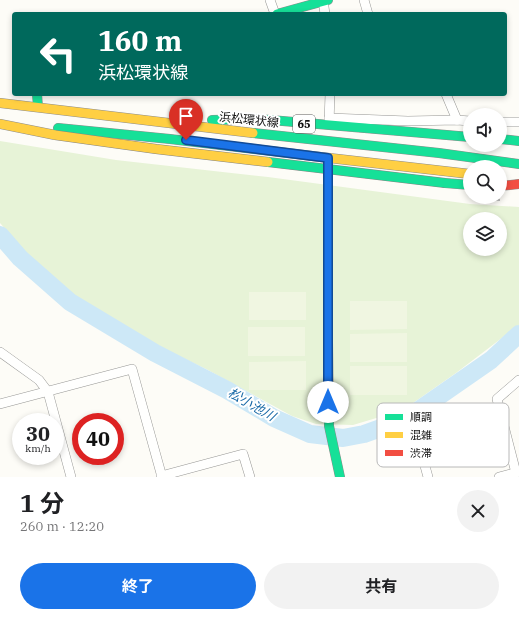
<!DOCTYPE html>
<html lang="ja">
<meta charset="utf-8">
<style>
:root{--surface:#fff;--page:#f2f2f2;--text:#202124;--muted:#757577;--accent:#1a73e8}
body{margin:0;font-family:"IBM Plex Serif","Noto Sans JP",serif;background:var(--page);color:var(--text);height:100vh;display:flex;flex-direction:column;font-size:15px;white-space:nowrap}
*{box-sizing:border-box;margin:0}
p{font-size:13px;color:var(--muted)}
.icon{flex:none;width:22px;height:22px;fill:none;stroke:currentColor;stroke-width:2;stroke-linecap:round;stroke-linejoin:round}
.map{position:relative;height:477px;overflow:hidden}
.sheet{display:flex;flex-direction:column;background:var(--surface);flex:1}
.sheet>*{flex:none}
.top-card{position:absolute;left:12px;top:12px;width:495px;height:84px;border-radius:4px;box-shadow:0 2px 6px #0003;background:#00695c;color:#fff;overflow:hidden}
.tools{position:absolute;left:463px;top:108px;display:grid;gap:8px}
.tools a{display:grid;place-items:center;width:44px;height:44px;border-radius:50%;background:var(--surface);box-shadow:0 2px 6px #0003;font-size:20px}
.speed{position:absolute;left:12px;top:413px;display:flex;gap:8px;font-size:20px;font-weight:700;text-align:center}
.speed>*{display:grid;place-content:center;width:52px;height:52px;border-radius:50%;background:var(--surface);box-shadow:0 2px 6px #0003;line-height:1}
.speed small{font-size:10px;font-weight:400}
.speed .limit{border:6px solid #d22;background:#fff;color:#111}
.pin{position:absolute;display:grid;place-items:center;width:34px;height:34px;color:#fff;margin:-41px -17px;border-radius:50% 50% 50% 0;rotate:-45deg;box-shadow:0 0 4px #0007}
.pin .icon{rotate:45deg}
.me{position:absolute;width:44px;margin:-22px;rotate:0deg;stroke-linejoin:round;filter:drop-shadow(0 0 3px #0008)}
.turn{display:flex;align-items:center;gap:14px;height:84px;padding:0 20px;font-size:18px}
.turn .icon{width:52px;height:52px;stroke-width:2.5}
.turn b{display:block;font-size:28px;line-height:34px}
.round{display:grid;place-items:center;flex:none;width:42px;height:42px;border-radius:21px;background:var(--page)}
.summary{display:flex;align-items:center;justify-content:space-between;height:68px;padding:0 20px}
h1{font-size:24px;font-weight:700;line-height:30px}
.button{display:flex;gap:8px;margin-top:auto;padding:8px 20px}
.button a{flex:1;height:46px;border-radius:24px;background:var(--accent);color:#fff;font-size:16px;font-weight:700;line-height:46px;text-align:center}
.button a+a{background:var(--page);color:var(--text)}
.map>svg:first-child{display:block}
</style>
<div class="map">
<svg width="519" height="477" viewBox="0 0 519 477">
<rect width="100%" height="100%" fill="#fdfcf7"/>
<path fill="#e7f3d7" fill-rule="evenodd" d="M0,141l116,19 152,17 202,27 49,3v118l-63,48 -53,37 -50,15 -37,-1 -24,-8 -86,-47 -84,-40 -43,-27 -37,-31 -42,-48zM470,219h30v30h-30z"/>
<g fill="#f0f6e1">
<rect x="249" y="292" width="57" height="28"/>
<path d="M350,301h57v28l-57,1z"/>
<rect x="248" y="327" width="57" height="29"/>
<path d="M407,333v29h-57v-28z"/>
<path d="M306,361v29h-57v-28z"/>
<rect x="350" y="366" width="57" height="29"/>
</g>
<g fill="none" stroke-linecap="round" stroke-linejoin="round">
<path stroke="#cde8f7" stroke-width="18" d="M0,235l20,23 50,44 85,51 72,37 47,28 36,16 33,4 21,-4 42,-15 85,-59 28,-26"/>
<g stroke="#979795" stroke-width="10">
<g id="street">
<path d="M270,0l5,14"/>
<path d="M323,0l2,14"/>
<path d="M364,0l4,14"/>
<path d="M446,94l11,26"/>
<path d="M329,118l79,3 49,-1 13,1"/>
<path d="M500,122h19"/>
<path d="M329,123l1,-29"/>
<path d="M0,352l39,28 9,12 23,85"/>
<path d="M0,404l132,-35 30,108"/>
<path d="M414,426l14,51"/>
<path d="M516,473l-19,-74 22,-19"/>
<path d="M161,476l82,-22 7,23"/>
<path d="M499,477l20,-5"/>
</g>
</g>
<g stroke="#8e8d8b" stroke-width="10">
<g id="fast">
<path d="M277,14l51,-14"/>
<path d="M37,94l1,13"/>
<path d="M212,120l47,-1 211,18"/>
<path d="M58,128l112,11 142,17"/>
<path d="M253,133l186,20 80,11"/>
<path d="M500,139l19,2"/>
<path d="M445,183l25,2"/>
<path d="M328,342l1,84 11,51"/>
</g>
</g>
<g stroke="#8e8d8b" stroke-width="10">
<g id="slow">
<path d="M0,103l253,30"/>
<path d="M0,124l55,11"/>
<path d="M312,156l158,18"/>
</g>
</g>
<g stroke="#8e8d8b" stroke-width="10">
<g id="jam">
<path d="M328,160v182"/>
<path d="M500,186l19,-2"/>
</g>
</g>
<path stroke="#b9b9b8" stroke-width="2" stroke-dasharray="4 2" stroke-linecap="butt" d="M478,199l22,1"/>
<use href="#street" stroke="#fffffe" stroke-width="9"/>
<use href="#fast" stroke="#16e098" stroke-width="9"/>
<use href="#slow" stroke="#ffcf43" stroke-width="9"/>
<use href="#jam" stroke="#f24e42" stroke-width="9"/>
<g stroke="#858482" stroke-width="10" stroke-linecap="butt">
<path id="fast-bridge" d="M268,162l177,21"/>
</g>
<g stroke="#858482" stroke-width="10" stroke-linecap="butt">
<path id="slow-bridge" d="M55,135l101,14 112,13"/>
</g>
<use href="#fast-bridge" stroke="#16e098" stroke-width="9"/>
<use href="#slow-bridge" stroke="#ffcf43" stroke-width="9"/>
</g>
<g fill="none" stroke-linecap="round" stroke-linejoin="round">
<g stroke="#114b97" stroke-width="10">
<path id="route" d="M186,140l142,18v244"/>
</g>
<use href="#route" stroke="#1a73e8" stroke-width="7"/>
</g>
<g text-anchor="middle" stroke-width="4" stroke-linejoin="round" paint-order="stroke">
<rect fill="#fff" stroke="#585858" stroke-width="1" x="293" y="115" width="22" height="18" rx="3"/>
<g font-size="11" font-weight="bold" fill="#111">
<text x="304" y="128">65</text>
</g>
<g font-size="12" fill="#111" stroke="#fff">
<text transform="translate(249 120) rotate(6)" y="4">浜松環状線</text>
</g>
<g font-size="13" font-style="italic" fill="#1768a6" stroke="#fff">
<text transform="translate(252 404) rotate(30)" y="5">松小池川</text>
</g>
</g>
<rect x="377" y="403" width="132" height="64" rx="6" fill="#fff" stroke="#b8b8b8" stroke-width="1"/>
<rect x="385" y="414" width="18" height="6" fill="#16e098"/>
<rect x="385" y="432" width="18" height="6" fill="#ffcf43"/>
<rect x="385" y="450" width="18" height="6" fill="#f24e42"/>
<g font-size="11" fill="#111">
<text x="410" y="421">順調</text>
<text x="410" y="439">混雑</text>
<text x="410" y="457">渋滞</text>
</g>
</svg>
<div class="tools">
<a><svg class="icon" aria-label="sound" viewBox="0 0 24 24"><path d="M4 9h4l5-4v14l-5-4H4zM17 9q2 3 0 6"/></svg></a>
<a><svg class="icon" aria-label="search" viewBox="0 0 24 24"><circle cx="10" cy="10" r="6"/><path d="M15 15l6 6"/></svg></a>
<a><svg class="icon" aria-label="layers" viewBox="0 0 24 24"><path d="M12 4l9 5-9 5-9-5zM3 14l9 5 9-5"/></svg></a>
</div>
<div class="speed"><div>30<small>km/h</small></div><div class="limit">40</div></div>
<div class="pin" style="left:186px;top:140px;background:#d93025"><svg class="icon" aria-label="arrive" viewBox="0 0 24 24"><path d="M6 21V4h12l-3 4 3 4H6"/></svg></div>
<svg class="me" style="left:328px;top:402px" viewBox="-20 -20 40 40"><circle r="19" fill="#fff"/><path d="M0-13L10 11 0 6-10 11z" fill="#1a73e8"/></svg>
<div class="top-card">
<div class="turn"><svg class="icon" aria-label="left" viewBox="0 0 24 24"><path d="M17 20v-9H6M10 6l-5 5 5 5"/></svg><div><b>160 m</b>浜松環状線</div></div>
</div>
</div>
<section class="sheet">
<div class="summary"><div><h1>1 分</h1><p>260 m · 12:20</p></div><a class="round"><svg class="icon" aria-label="close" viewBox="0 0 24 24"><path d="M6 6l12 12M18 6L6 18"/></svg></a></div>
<div class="button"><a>終了</a><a>共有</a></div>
</section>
